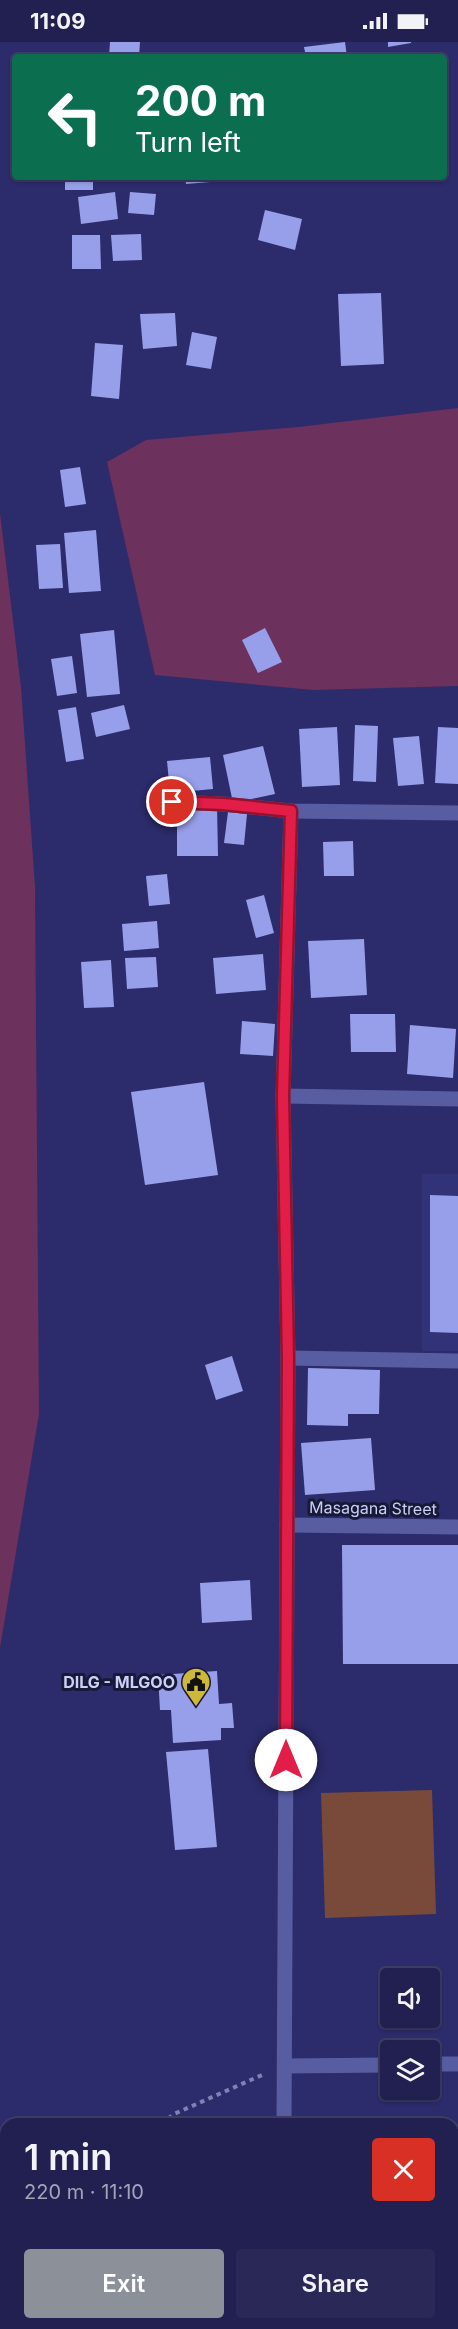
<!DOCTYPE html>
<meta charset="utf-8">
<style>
:root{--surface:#212050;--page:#292857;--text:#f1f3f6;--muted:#a2a3b7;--line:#3e3e67;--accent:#8c9099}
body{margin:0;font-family:Inter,sans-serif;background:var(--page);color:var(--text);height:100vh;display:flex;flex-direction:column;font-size:22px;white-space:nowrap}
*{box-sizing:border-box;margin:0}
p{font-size:20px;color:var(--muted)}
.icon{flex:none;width:33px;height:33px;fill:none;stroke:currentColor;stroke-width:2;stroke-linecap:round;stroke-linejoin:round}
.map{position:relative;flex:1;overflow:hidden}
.panel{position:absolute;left:0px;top:2076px;width:459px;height:212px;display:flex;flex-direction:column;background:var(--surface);border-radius:18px 18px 0 0;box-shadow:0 2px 4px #0004,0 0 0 2px var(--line)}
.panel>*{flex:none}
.guide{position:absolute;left:12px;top:12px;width:435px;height:126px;border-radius:6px;box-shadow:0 2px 4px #0004,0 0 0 2px var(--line);background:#0b6e4f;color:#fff;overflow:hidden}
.buttons{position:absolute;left:380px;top:1926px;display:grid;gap:12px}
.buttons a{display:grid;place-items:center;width:60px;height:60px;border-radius:6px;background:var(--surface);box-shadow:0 2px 4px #0004,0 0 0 2px var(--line);font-size:30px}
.pin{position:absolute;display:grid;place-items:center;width:51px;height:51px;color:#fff;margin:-26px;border:3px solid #fff;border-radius:50%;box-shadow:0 2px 6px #0007}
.me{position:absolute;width:66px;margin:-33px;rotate:0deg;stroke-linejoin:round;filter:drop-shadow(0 0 4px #0008)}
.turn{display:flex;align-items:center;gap:21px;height:126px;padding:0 24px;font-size:27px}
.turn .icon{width:78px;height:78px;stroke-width:2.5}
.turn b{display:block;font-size:42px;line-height:51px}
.round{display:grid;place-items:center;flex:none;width:63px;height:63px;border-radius:6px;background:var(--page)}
.head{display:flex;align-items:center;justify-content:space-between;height:102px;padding:0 24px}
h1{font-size:36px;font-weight:600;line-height:45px}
.primary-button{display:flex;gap:12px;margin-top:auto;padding:12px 24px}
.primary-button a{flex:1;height:69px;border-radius:6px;background:var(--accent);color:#fff;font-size:24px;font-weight:600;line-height:69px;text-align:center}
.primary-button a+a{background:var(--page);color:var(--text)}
.status{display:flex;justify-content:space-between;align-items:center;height:42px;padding:0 30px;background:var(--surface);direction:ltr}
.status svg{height:16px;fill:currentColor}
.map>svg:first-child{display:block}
</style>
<div class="status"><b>11:09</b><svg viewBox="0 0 49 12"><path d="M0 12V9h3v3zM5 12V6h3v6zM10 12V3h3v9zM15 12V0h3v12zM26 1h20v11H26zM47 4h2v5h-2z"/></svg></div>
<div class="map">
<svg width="458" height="2287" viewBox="0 0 458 2287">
<rect width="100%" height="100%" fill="#2c2b6b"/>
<rect fill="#323279" x="422" y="1132" width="36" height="177"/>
<path fill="#794a3a" d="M432,1748l4,124 -111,4 -4,-125z"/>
<g fill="#6c315c">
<path d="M458,366v278l-145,4 -158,-15 -48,-213 39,-22 152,-13z"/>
<path d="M0,471l21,174 14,199 4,528 -39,234z"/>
</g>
<g fill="#989fea">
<path d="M110,0h30l-1,15h-30z"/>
<path d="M345,0l2,15h-41l-2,-10z"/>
<path d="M388,0h23v1l-23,4z"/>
<rect x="65" y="135" width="28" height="13"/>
<path d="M121,135h23v2l-23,2z"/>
<path d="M185,135h25v5l-24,2z"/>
<path d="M115,150l3,27 -37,5 -3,-27z"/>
<path d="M130,150l26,2 -2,21 -26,-2z"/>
<path d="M265,168l37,9 -7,31 -37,-10z"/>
<path d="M141,192l1,26 -29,1 -2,-26z"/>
<path d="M72,193h28l1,34h-29z"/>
<path d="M381,251l3,71 -43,2 -3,-72z"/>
<path d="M175,271l2,33 -34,3 -3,-35z"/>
<path d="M192,290l25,5 -6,32 -25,-4z"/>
<path d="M95,301l28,2 -4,54 -28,-3z"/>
<path d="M80,425l6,37 -21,3 -5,-37z"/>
<path d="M96,488l5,61 -32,2 -5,-60z"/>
<path d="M60,502l3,44 -24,1 -3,-44z"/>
<path d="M265,586l17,34 -24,11 -16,-33z"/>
<path d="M114,588l6,64 -33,3 -7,-63z"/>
<path d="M72,614l5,37 -20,3 -6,-37z"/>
<path d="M124,663l6,24 -34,8 -5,-24z"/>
<path d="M76,665l8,52 -18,3 -8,-52z"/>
<path d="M355,683l23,1 -2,56 -23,-1z"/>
<path d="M337,685l3,58 -38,2 -3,-58z"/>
<path d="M438,685l20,1v56l-23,-1z"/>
<path d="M419,694l5,48 -26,2 -5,-48z"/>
<path d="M263,704l12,48 -42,9 -10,-48z"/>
<path d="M210,715l3,32 -43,4 -3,-32z"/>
<path d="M177,764h40l1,50h-41z"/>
<path d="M228,770l19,2 -3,31 -20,-2z"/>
<path d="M353,799l1,35h-30l-1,-34z"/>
<path d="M167,832l3,30 -21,2 -3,-30z"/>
<path d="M264,853l10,38 -18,5 -10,-38z"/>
<path d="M157,879l2,27 -35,3 -2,-27z"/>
<path d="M364,897l3,56 -56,3 -3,-57z"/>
<path d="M263,912l3,36 -50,4 -3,-36z"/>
<path d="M156,915l2,30 -31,2 -2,-31z"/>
<path d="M111,918l3,47 -30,1 -3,-46z"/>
<path d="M350,972h45l1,38h-45z"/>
<path d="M242,979l33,3 -2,32 -33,-2z"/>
<path d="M410,983l46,4 -3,49 -46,-4z"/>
<path d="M204,1040l14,93 -73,10 -14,-93z"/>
<path d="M430,1153l28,1v137l-28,-1z"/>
<path d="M232,1314l11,35 -27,9 -11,-35z"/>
<path d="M308,1326l72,2 -1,44h-31v12l-41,-1z"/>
<path d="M371,1396l4,52 -70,5 -4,-52z"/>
<path d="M342,1503h116v119h-115z"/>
<path d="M250,1538l2,40 -50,3 -2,-40z"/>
<path d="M217,1629l2,33 13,-1 2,25h-13v12l-48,3 -2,-33h-11l-2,-35z"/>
<path d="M208,1707l9,98 -42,3 -9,-98z"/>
<path d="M458,2232v34h-5v-33z"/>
</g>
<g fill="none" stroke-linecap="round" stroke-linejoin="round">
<g stroke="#8082b5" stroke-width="4" stroke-dasharray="4.5 4.5" stroke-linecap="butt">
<path d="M161,2082l13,-10 88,-39"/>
<path d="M80,2287l1,-5"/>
</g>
<g stroke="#585ca1" stroke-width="15">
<path d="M172,760l51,2 68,7 167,2"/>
<path d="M283,1054l175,3"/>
<path d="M288,1316l170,3"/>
<path d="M287,1483l171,2"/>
<path d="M429,2022h29"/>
<path d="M285,2024l105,-1"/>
<path d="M284,2082l4,-766 -5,-262 8,-285"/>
<path d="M296,2282l3,5"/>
</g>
</g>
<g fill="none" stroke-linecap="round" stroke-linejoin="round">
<g stroke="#92132f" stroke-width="15">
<path id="route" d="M172,760l51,2 68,7 -8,285 5,262 -2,402"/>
</g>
<use href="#route" stroke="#e11d48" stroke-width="10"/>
</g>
<defs>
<g id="civic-pin" transform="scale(1.5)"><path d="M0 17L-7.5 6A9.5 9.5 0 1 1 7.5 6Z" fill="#ceb837" stroke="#181936"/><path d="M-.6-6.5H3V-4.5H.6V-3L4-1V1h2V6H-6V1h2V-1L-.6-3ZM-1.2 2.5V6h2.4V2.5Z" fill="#111"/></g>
</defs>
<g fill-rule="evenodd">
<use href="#civic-pin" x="196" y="1640"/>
</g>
<g text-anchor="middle" stroke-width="6" stroke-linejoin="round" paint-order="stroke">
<g font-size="16" fill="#cad0f7" stroke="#181936">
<text transform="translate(373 1466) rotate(1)" y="6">Masagana Street</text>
</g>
<g font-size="16" font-weight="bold" fill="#cad0f7" stroke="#181936" text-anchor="end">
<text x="175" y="1646">DILG - MLGOO</text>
</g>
</g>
</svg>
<div class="buttons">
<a><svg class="icon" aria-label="sound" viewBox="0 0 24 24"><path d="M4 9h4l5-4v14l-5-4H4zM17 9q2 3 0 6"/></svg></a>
<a><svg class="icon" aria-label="layers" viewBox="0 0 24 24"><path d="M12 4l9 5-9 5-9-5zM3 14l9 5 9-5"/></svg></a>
</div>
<div class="pin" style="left:172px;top:760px;background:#d93025"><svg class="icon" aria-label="arrive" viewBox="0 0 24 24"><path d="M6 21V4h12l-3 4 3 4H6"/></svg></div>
<svg class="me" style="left:286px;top:1718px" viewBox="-20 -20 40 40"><circle r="19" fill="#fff"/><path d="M0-13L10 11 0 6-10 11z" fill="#e11d48"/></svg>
<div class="guide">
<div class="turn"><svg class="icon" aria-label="left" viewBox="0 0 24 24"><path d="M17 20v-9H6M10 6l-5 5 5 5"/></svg><div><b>200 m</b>Turn left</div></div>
</div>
<section class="panel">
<div class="head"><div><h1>1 min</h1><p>220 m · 11:10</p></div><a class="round" style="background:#d93025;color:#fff"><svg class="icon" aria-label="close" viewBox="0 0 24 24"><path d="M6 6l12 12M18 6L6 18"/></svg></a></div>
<div class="primary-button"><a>Exit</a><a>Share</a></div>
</section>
</div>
